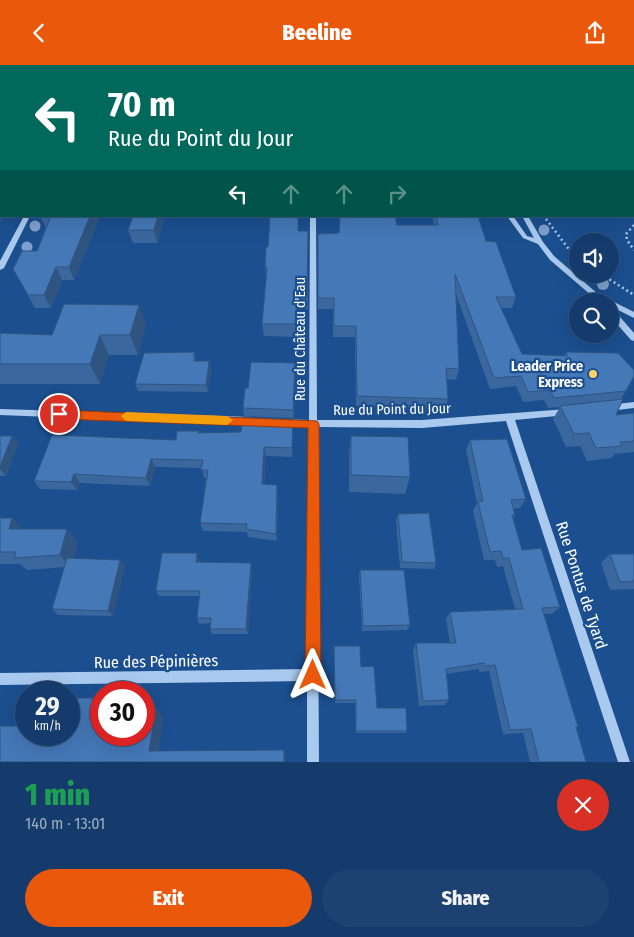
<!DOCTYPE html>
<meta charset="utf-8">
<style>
:root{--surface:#143b6b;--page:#1d4271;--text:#f1f3f6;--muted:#9dadc1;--line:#33557e;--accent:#ea580c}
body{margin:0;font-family:"Fira Sans Condensed",sans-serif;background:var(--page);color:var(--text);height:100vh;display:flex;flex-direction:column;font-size:19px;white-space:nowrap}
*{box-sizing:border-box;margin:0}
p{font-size:16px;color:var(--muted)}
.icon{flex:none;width:28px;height:28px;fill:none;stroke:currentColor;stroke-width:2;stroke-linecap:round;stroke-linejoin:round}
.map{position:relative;height:697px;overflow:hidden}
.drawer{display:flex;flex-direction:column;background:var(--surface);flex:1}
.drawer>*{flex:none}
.guide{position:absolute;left:0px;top:0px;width:635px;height:152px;box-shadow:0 5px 20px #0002,0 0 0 1px var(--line);background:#00695c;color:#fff;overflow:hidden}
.tools{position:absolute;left:569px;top:168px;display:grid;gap:10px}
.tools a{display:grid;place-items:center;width:50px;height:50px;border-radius:50%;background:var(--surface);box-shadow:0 5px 20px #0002,0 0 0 1px var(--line);font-size:25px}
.speed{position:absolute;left:15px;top:616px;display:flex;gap:10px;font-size:25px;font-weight:700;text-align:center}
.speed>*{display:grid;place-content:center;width:65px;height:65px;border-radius:50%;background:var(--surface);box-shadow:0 5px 20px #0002,0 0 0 1px var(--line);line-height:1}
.speed small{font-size:12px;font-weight:400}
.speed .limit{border:8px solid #d22;background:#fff;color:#111}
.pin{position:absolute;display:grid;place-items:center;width:42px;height:42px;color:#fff;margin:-21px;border:2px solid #fff;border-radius:50%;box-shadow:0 1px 5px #0007}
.me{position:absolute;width:55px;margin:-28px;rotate:0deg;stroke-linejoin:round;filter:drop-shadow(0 0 4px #0008)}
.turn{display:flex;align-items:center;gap:18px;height:105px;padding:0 25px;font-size:22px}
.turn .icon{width:65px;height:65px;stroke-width:2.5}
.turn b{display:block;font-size:35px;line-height:42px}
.lanes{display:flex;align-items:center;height:48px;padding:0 25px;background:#0003;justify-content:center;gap:25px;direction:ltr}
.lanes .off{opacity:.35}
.round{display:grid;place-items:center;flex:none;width:52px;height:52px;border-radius:26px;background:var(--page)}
.overview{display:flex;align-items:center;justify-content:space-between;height:85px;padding:0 25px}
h1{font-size:30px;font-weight:800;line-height:38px;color:#1e9e55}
.primary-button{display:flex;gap:10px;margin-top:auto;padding:10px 25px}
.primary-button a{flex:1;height:58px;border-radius:30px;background:var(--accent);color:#fff;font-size:20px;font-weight:800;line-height:58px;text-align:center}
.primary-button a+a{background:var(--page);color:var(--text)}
header{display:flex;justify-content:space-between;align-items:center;height:65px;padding:0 25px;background:var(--accent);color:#fff;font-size:22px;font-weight:800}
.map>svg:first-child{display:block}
</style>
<header><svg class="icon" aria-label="back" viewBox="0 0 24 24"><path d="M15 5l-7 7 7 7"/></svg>Beeline<svg class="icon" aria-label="share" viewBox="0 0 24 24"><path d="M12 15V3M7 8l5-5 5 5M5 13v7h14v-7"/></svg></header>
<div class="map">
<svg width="634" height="697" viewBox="0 0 634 697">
<rect width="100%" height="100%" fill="#1b4f8f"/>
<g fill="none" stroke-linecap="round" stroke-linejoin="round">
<g stroke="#a9c9ee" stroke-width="2.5" stroke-dasharray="2 3" stroke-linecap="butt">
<path d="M546,154l25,33 7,5"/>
<path d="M634,160l-8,9 1,6 7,10"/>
<path d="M601,209l33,21"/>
</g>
<g fill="#a9c9ee" fill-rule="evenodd">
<path d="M405,0h18l-1,1h-17z"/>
<rect x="462" y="0" width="4" height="1"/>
<path d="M475,0h5v1h-4z"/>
<path d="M24,151h6l-26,52 -4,2v-9z"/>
<path d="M310,151h6l1,204h105l145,-11 3,1 1,2 -1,2 -3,1 -52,5 115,342h-12l-112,-341 -84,7 -105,-1 2,335h-12v-81l-307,4v-12l307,-4 2,-242h-26l-3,-1 -1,-3 1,-3 3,-1 26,1z"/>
<path d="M507,151h6l14,20 7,2 -12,-22h6l15,26 11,14 52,45h-8l-48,-41 -12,-16 -15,-6z"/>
<path d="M610,235l24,12v6l-24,-12v-5h-3z"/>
<path d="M610,243l3,1 21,24v8l-3,-1 -21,-24z"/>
<path d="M634,337v6l-25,3 -3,-1 -1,-2 1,-2 3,-1z"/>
<path d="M0,344l252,8 3,1 1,3 -1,3 -3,1 -252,-10z"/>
</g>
</g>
<g fill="#7ea0ca">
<circle cx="35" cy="161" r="5.5"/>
<circle cx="544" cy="165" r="5.5"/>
<circle cx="27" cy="182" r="5.5"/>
<circle cx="603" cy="219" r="6"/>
</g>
<g fill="#3a679d">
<path d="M26,0h68l-1,1h-67z"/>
<path d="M524,0h110v72v-71h-110z"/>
<path d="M40,151h60l-26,64h-12l-11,28h-16l-22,-39 24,-18 9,-23z"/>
<path d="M133,151h32l-8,27h-24l-5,-13z"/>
<path d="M432,151h46l8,25 30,56 -4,11h-11l21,46 42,2 2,-4 60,39 -5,8 -5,16 18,-2v39l-19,2 -3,4 -25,3 -7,-15 -14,1 -13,-28 7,-12 -12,1 -4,-8 -21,2 -7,-16 -26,3 -34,-95 3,75 -3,11 -10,-1 2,20 -3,10 -89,-3 -1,-69h-22v-28h-15v-75l21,-1 58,-8h37z"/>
<path d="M298,166h10v78h-11l-1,28 -32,-1 -2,-12 4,-44 -1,-13 3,-20z"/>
<path d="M146,260l-8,30h-29l-9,29h-100v-51l52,2z"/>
<path d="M194,287l2,9h13l2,8 -3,23 -70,-1 -3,-7z"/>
<path d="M295,298l-1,55 -50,-2 -1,-8 5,-20z"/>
<path d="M293,363l-1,29 -26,-1 -2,28 14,9 -1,48 -29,-4 -1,-5 -44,-1 -3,-8 6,-45h-2l-2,-10 -47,-1 -5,19 -70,-3 -3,7 -37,-1 -6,-8 142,-41 23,-9v2l42,-1z"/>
<path d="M0,371h12l6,8 -12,32h-6z"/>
<path d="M351,371l59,41 -5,17 -56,-2v-38z"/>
<path d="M470,375l56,59 -6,9 -7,1 2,6 -2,3 9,32 38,57 -8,7h-8l34,113 -2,1 10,34h-56l-7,-29 -20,1 -14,-63 -10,1v-3l-33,5 3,26 -4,5 -26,1 -6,-56 3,-7h34l-4,-24 4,-7 65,-3 -12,-43 -6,1 -2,-7h-11l-11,-49 4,-8 -11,-53z"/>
<path d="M398,449l38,49 -2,6 -34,-1 -4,-48z"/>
<path d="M0,453l23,11h44l11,13 -5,17 52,7 -12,50 -55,-1 -6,-6 13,-42 -38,3 -7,-6h-20z"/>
<path d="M610,489h24v35l-24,1 -9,-27z"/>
<path d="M200,495v2l52,7 -4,65h-36l-2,-5v-6l-11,1 -2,-6 2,-22h-40l-3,-5z"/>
<path d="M360,505l50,55 -3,5 -45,1 -3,-55z"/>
<path d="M334,581l27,21 16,41 30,23 -2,2h-49l-1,-30h-20z"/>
</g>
<g fill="#305480">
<path d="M82,0h12l-1,1h-12z"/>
<path d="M1,134v17h3l-4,7v-22z"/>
<path d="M90,151h10l-26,64 -5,-13z"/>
<path d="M158,151h7l-8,27 -3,-13z"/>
<path d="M56,202l6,13 -11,28 -7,-13z"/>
<path d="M297,231v13l-1,28 -1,-13z"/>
<path d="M139,240l7,20 -8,30 -8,-20z"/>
<path d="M100,270l9,20 -9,29 -10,-20z"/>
<path d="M209,296l2,8 -3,23 -2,-7z"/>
<path d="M295,298l1,8 -2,47 -1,-8z"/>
<path d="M12,371l6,8 -12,32 -6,-7v-2z"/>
<path d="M264,382l2,9 -3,36 -1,-8z"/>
<path d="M151,394l4,8 -5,19 -4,-8z"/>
<path d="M74,409l6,9 -3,7 -6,-8z"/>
<path d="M277,420l1,8 -1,48 -1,-7z"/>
<path d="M12,453l13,13 -16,-2z"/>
<path d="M67,464l11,13 -7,25 -11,-12z"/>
<path d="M197,488l3,7 -1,8 -3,-6z"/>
<path d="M120,495l5,6 -12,50 -5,-5z"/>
<path d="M251,498l1,6 -4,65 -2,-5z"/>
<path d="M97,633l4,3v12l-6,-3z"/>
<path d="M156,644l8,7 -6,39 -9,-4z"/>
<path d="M284,685l2,5v7h-2z"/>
</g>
<g fill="#4478b7" stroke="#305480">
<path d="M52,0h30l-1,1h-30z"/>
<path d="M114,0h183l1,1h-184z"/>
<path d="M534,0h100v59v-58h-100z"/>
<path d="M1,30v104l-1,2v-105z"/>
<path d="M51,151h39l-21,51h-13l-12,28h-16l-15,-26 9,-18h15z"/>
<path d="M133,151h25l-4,14h-26z"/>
<path d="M270,151h28v15h10l-1,65h-10l-2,28h-33l5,-57h-2l1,-20h2z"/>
<path d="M340,151h55l2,9h41l-2,-9h42l8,25 10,1 20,55h-20l26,57 45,2 -1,-4 52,1 16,17v6l-8,15 -72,7 -4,-8 -22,2 -7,-16 -27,2 -39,-104 4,95 -13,-1 2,31 -91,-3 -1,-70h-22v-28h-16v-64l21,-1z"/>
<path d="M64,239l75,1 -9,30h-30l-10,29h-90v-31l52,2z"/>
<path d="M194,287v9h15l-3,24 -71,-1 9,-31z"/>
<path d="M251,297l44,1 -2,47 -50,-2 2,-20h3z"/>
<path d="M623,334l-7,16 18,-2v28l-14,1 2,4 -26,2 -7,-15 -15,1 -14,-28z"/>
<path d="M242,352l51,2 -1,29 -28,-1 -2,37 15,1 -1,49 -30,-5 1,-5 -47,-1 8,-53h-7l2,-10 -52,-1 -5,19 -72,-4 -3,8 -37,-1 18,-46 124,5 1,-9h22l-1,2 43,-1z"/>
<path d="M0,371h12l-12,31z"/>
<path d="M351,371l57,1 2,40 -59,-2z"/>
<path d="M507,374l19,60 -15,1 4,15h-3l10,35 19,-2 19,59 -18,1 36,119h-2l10,35h-47l-8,-33 -21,1 -15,-65 -10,1 -1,-3 -38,6 3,31 -26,1 -7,-58h40l-6,-31 73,-3 -14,-51h-6l-2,-7 -11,1 -12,-50 5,-1 -13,-61z"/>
<path d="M429,448l7,50 -34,-1 -4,-48z"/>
<path d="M0,453h12l-3,11h58l-7,26 -46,3 2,-6h-16z"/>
<path d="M162,488h35l-1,9 55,1 -5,66h-36l1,-11h-14l3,-27h-44z"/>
<path d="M610,489h24v27l-14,1z"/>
<path d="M67,493l53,2 -12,51 -56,-2z"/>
<path d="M360,505h44l6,55 -47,1z"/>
<path d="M334,581h26l1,21 13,-1 3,42h29l1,23h-51v-31h-21z"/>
<path d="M69,633h28l-2,12h6v25h43v-26h12l-7,42 135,-1v12h-284v-36h26v9h43z"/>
</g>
<path fill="#ea580c" stroke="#983908" d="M59,345l258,11 2,3 2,251 -2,5 -6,3 -5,-3 -3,-5 3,-247 -249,-9 -6,-5z"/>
<path fill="#f59e0b" d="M126,347l101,4 6,4 -6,5 -101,-4 -5,-5z"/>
<circle fill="#ffd166" stroke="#1b4f8f" stroke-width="2" cx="593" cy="309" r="5"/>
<g text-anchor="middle" stroke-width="4.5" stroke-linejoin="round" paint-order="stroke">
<g font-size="14" fill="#fff" stroke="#1b4f8f">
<text transform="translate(300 274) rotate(-90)" y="5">Rue du Château d'Eau</text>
<text transform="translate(392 344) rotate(-1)" y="5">Rue du Point du Jour</text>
</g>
<g font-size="14" font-weight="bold" fill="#fff" stroke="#1b4f8f" text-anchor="end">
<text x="583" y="306">Leader Price<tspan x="583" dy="16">Express</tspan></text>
</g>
<g font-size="16" fill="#fff" stroke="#1b4f8f">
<text transform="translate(582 520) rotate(72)" y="6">Rue Pontus de Tyard</text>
<text transform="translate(156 596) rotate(-1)" y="6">Rue des Pépinières</text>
</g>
</g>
</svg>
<div class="tools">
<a><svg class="icon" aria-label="sound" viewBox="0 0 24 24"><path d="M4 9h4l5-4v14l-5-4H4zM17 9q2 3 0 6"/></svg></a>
<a><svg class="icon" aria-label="search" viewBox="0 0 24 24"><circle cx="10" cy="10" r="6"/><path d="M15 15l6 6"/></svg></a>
</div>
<div class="speed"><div>29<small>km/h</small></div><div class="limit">30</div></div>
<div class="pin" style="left:59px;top:349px;background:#d93025"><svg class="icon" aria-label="arrive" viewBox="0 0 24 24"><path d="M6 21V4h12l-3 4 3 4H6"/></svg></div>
<svg class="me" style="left:313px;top:610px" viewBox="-20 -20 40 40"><path d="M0-17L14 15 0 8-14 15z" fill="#ea580c" stroke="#fff" stroke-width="4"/></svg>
<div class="guide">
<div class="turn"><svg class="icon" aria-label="left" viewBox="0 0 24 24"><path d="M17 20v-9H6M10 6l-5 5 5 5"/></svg><div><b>70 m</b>Rue du Point du Jour</div></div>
<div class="lanes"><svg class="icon" aria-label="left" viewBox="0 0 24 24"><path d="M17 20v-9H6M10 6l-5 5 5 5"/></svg><svg class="icon off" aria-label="ahead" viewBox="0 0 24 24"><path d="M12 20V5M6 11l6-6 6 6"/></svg><svg class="icon off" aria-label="ahead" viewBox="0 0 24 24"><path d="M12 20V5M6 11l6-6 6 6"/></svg><svg class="icon off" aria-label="right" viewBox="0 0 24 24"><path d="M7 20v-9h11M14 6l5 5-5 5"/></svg></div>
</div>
</div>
<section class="drawer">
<div class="overview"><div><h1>1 min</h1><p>140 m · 13:01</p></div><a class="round" style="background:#d93025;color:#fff"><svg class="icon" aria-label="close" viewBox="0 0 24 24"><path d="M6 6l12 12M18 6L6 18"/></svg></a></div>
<div class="primary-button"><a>Exit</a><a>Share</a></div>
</section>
